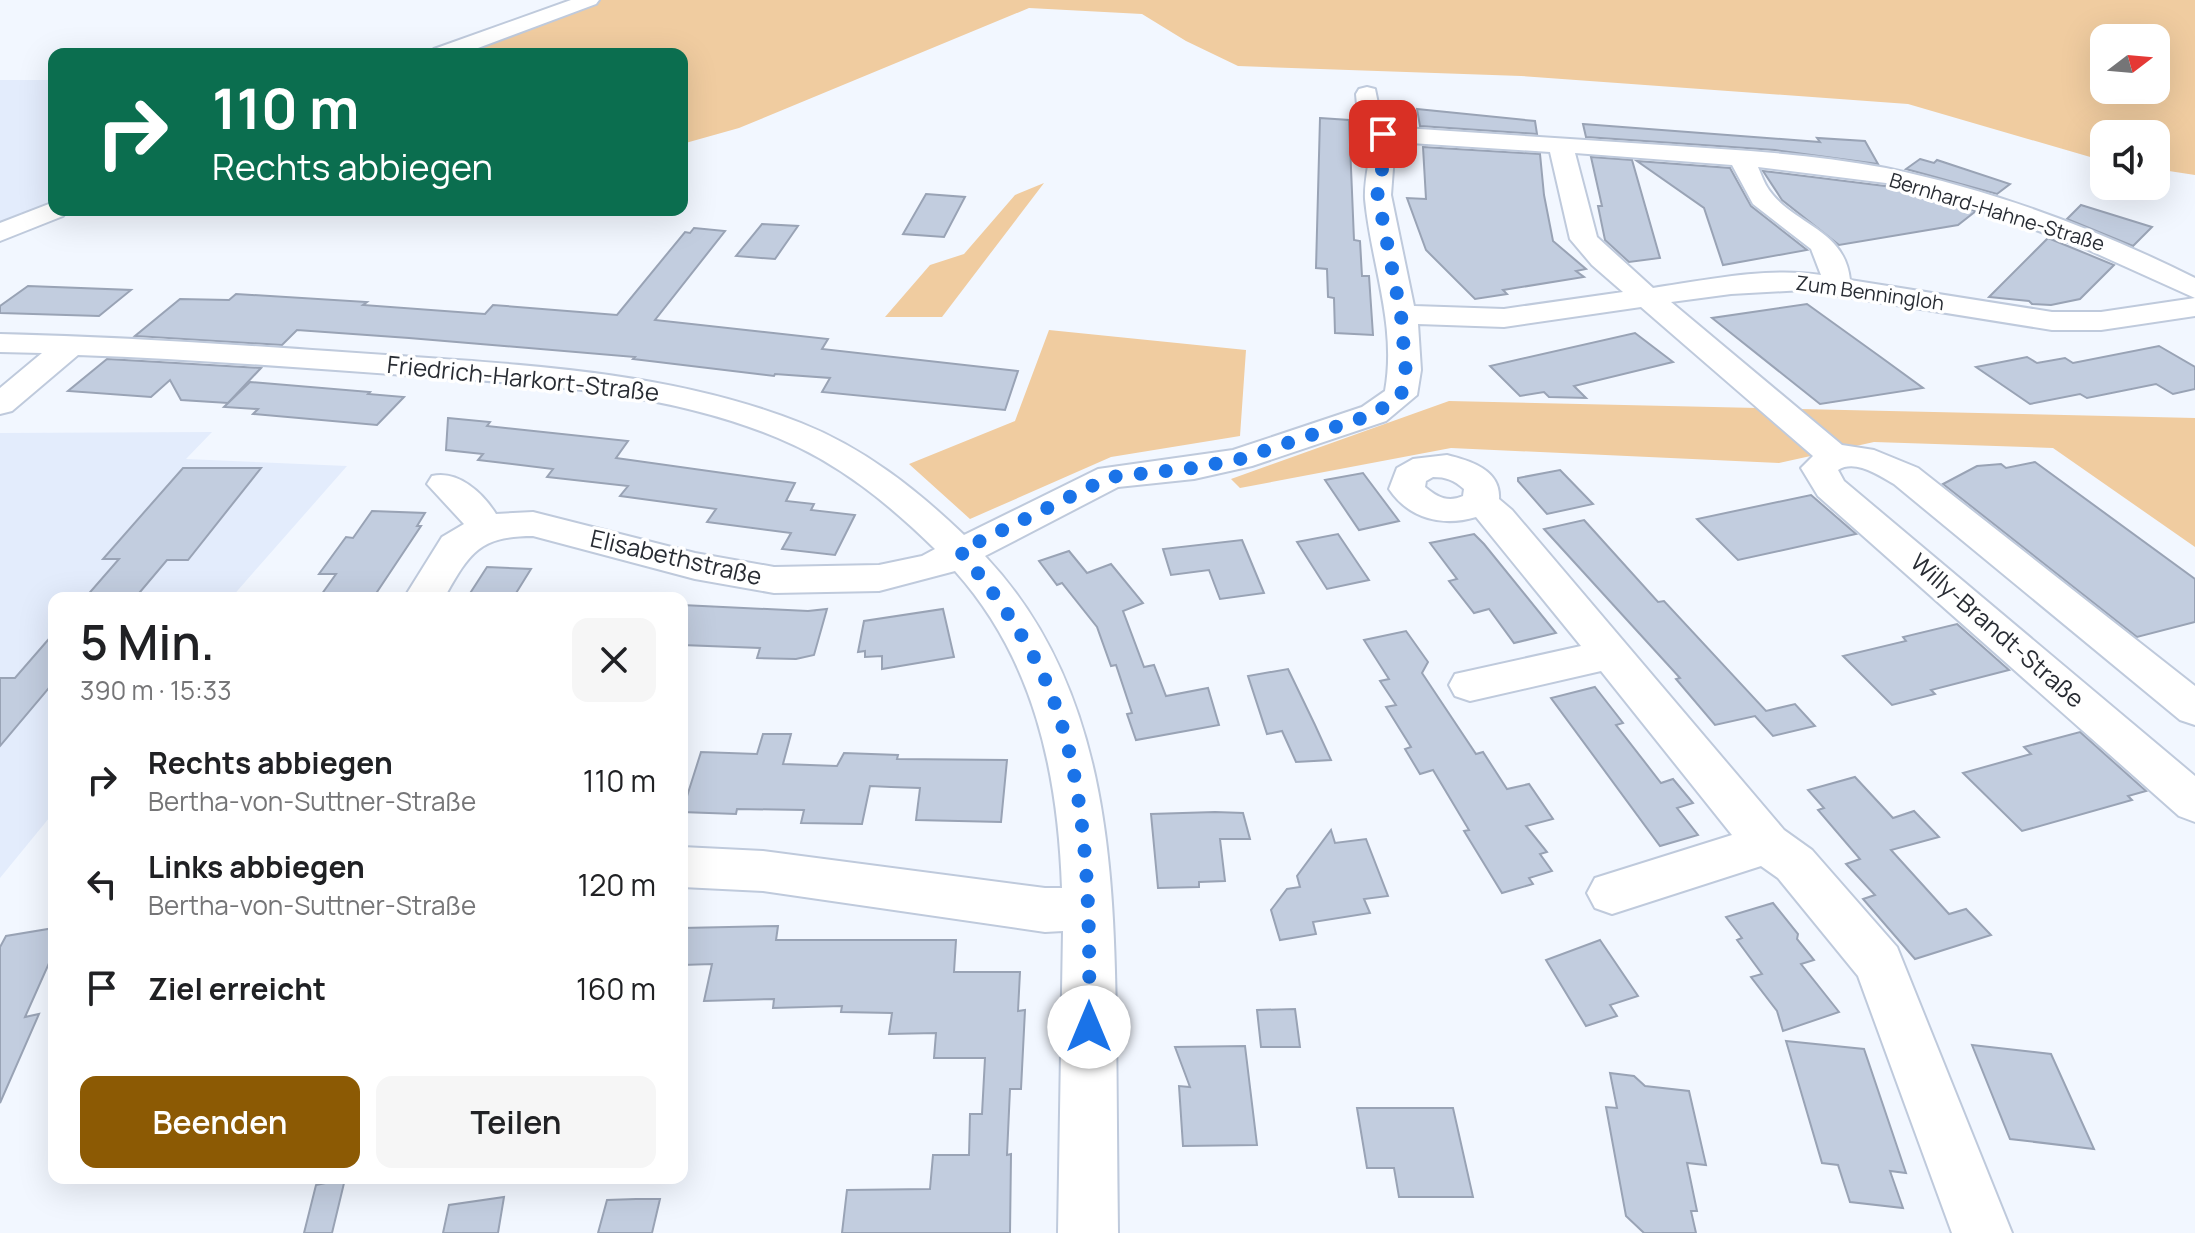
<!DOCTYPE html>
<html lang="de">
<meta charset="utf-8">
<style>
:root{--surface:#fff;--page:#f6f6f6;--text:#202124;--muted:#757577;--accent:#8c5a04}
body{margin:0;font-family:Manrope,sans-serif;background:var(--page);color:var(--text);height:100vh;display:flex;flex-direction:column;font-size:30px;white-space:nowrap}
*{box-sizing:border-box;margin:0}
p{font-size:26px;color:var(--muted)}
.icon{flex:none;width:44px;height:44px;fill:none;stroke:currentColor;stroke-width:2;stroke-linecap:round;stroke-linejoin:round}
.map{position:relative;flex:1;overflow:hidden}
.panel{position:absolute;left:48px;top:592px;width:640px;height:592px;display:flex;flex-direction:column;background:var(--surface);border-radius:16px;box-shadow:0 8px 32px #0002}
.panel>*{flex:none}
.hud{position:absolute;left:48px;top:48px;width:640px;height:168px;border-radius:16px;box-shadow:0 8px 32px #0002;background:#0b6e4f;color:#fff;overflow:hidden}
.needle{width:52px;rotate:74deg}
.controls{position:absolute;left:2090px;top:24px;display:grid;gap:16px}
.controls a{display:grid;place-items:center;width:80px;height:80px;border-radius:16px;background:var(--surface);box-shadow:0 8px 32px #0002;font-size:40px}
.pin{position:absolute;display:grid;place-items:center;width:68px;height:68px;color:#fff;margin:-34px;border-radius:16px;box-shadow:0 4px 12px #0006}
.me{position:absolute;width:88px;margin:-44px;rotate:0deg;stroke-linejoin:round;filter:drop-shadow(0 0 6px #0008)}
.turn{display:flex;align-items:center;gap:28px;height:168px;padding:0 32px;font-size:36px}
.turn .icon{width:104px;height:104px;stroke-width:2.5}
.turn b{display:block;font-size:56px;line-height:68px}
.round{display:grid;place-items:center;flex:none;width:84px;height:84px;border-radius:16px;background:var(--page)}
.head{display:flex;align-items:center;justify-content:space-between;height:136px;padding:0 32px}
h1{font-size:48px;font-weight:600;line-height:60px}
.primary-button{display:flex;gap:16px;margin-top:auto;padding:16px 32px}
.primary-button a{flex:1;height:92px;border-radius:16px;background:var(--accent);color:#fff;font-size:32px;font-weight:600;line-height:92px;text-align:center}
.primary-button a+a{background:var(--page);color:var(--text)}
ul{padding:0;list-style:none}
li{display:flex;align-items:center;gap:24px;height:104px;padding:0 32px}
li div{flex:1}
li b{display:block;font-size:30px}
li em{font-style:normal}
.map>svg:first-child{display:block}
</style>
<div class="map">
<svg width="2195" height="1233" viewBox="0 0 2195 1233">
<rect width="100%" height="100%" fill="#f2f7ff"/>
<g fill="#e3ecfc">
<path d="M0,80h54v120l-54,26z"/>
<path d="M212,432l-26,27 161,7 -116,132h-177v214l-54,66v-445z"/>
</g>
<g fill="#f0cca0" fill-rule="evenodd">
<path d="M598,0h1597v175l-39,-6v-35h-52v27l-196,-57 -387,-28 -283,-10 -52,-25 -44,-27 -113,-6 -290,120 -57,16v-90h-232zM2104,38h52v52h-52z"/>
<path d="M1044,183l-102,134h-57l45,-52 34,-11 51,-59z"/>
<path d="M1049,330l197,20 -6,86 -129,21 -141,62 -61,-55 106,-43z"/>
<path d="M1449,401l746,17v129l-142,-99 -179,-6 -95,21 -328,-15 -211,40 -9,-9z"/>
</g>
<g fill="#c2cddf" stroke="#99a3b5" stroke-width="2">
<path d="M1417,109l118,12 2,13 -117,-8z"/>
<path d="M1320,118l29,2 5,120 6,1 2,35h7l4,59 -38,-2 -1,-35 -6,-1 -1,-28 -11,-1z"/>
<path d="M1583,124l237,18 -3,-4 48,3 13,23 -103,-14 -189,-13z"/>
<path d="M1423,147l117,7 4,41 9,46 33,28 -10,2 8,6 -81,13 4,4 -32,5 -49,-49 -19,-52 19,1z"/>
<path d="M1591,157l41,3 28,98 -31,4 -24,-22 -7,-34h4z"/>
<path d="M1920,159l14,4 3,-3 73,24 -13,10 -91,-25z"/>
<path d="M1637,161l93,7 21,38 56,44 -84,15 -19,-57z"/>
<path d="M1763,171l122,15 91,25 -18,14 -119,20 -57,-45z"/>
<path d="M926,194l39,3 -21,40 -41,-3z"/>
<path d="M2081,205l71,22 -19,19 -66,-27z"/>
<path d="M762,224l36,2 -23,33 -39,-3z"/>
<path d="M694,228l31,3 -70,89 173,19 -6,10 196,22 -13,39 -183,-18 8,-14 -55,-4 -1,2 -141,-17 2,-2 -226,-19 -112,-8 -15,15 -147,-9 45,-37 49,1 7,-6 131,8 -4,3 122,9 8,-9 124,10 68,-83 5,1z"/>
<path d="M2048,238l66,27 -34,34 -29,6 -19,-1 -3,-3 -40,-4z"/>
<path d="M28,286l103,4 -32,26 -99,-3v-7z"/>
<path d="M1807,304l75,54 41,30 -103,16 -108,-86z"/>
<path d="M1635,333l38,29 -99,24 12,12 -37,-1 -5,-5 -24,4 -30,-30z"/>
<path d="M2159,346l36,21v22l-22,5 -17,-10 -69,14 -7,-4 -50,10 -54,-37 51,-10 10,6 28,-5 8,5z"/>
<path d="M107,359l52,3 102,6 -33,35 -47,-3 -11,-20 -19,17 -83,-6z"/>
<path d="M250,382l120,10 -2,2 36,3 -27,28 -124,-11 5,-5 -34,-2z"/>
<path d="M448,418l42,4 -3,4 141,15 -12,17 179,25 -9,18 28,3 -3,6 44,5 -20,40 -53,-6 9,-16 -84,-11 9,-13 -96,-13 8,-10 -81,-9 6,-8 -75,-9 5,-6 -37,-4z"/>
<path d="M2035,462l160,117v43l-58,15 -194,-153 34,-18 24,-2 5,4z"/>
<path d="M183,468h78l-73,92h-21l-32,38h-50l34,-39h-16z"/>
<path d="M1560,470l33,34 -46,10 -29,-33v-3z"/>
<path d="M1363,473l36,48 -40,9 -34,-50z"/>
<path d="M1811,495l45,39 -118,26 -41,-41z"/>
<path d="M372,511l53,2 -8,13h4l-48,72h-54l17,-24h-17l27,-37 7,1z"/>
<path d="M1584,520l74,82 6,-1 102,110 29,-7 20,22 -42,10 -18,-20 -40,9 -39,-46 4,-1 -136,-149z"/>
<path d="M1338,534l31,46 -42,9 -30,-47z"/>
<path d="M1474,534l10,10 72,89 -42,10 -25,-34 -15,4 -25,-32 8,-2 -27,-36z"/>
<path d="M1242,540l22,53 -44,6 -11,-29 -38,5 -8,-26z"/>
<path d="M1069,551l18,22 24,-9 32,39 -20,8 21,56 10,-2 12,31 42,-8 11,37 -83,15 -9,-26 5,-1 -16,-48 -5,1 -14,-39 -35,-44 -5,2 -18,-24z"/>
<path d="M487,567l44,2 -18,29h-46z"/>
<path d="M682,605l126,6 19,-2 -13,46 -18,4 -39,-1 3,-10 -78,-3z"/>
<path d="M943,609l11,48 -72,12v-13l-17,1v-6l-7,1 6,-31z"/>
<path d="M1957,624l52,46 -78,20 4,4 -43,11 -49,-49 63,-15 -3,-4z"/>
<path d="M1406,631l22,31 -6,11 54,81 7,-2 24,37 22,-5 24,35 -27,7 21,26 -7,2 12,17 -23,7 4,6 -31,9 -38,-62 5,-1 -36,-60 -13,4 -15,-25 6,-2 -25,-40 10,-2 -16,-24 9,-2 -25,-39z"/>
<path d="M54,633v49l-54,64v-68h15z"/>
<path d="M1288,669l27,56 16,35 -35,2 -14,-31 -15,3 -19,-58z"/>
<path d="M1595,687l28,36 -7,2 45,58 12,-4 20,24 -16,5 21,27 -38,11 -109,-148z"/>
<path d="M2080,732l66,59 -18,5 4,4 -110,31 -59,-58 68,-19 -7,-7z"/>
<path d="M763,734h28l-8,30 54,2 7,-13 54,2 -1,4 110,1 -6,62 -85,-2 4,-32 -29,-1 -21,-1 -8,38 -61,-1 3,-13 -67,-1 -1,5 -54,-2 19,-60 56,2z"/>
<path d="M1855,777l38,41 21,-7 25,26 -48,13 58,64 17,-5 25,26 -76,24 -52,-60 12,-4 -29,-31 14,-5 -42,-49 6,-2 -16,-18z"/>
<path d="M1215,812l28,1 7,26h-30l5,42 -26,1v5l-41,1 -7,-74z"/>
<path d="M1331,830l4,13 31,-4 22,57 -24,3 6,14 -57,9 3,12 -36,6 -9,-30 16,-21 13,-2 -3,-11z"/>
<path d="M1773,903l25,31 -1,5 17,21 -13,4 38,48 -56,19 -6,-20 -26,-34 11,-3 -25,-34 5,-2 -16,-21z"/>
<path d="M778,926l-2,14h180l-2,32h66l-2,39 7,-1 -4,79h-11l-3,66 4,-1 -1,79h-168l5,-43 83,-1 3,-34h36l1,-41h12l3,-56h-51l2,-25 -47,1 3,-21 -51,-1 1,-6 -69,2 1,-9 -70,2 8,-37 -30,1v-37z"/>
<path d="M54,928v24l-29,65 14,-3 -39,89v-156l6,-11z"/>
<path d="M1600,940l38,56 -28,9 7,11 -31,10 -40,-66z"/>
<path d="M1295,1009l5,38h-39l-4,-37z"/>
<path d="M1786,1041l78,8 42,124 -16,-2 13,37 -53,-6 -12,-37 -16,-2z"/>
<path d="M1972,1045l79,9 43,95 -84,-10z"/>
<path d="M1245,1046l12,99 -74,1 -4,-60 11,1 -15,-40z"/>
<path d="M1610,1073l24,3 11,10 44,5 17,74 -19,-2 10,48h-6l5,22h-52l-18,-17 -20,-109 11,1z"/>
<path d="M1357,1108h96l20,89h-74l-5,-29h-27z"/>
<path d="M345,1179l-13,54h-28l12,-48z"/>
<path d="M504,1197l-6,36h-55l6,-28z"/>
<path d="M636,1199h24l-8,34h-54l9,-33z"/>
</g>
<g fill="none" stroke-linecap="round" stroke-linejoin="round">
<g stroke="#bfcadc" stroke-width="4">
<g id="street">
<path d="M571,0h28l-3,4 -134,50h-31l3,-5z"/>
<path d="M1367,87l8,2 7,34 7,4c91,6 182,12 273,18 75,5 151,9 224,23 107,22 211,61 309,110v20l-113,-51 -106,-39 -90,-25 -128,-16c3,7 6,16 11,23 25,35 76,39 81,90l202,32h49l94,-14v18l-94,14h-49l-249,-40 -72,4 -60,8 171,143 32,5 44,18 277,218v39l-15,-5 -286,-236c-16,-9 -39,-25 -56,-14l6,11 351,295v46l-16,-6 -361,-320 -17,-28 12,-12 -172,-149 -137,20 -86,-3 3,46 -4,25 -31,26 -134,45 -58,13 -76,8 -133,69c120,127 129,300 131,465 1,71 1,141 2,212h-60l5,-302 -18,1 -282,-41 -81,-4v-40l81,4 282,37h17c-4,-116 -28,-229 -107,-317l-76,20 -105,2 -79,-14 -162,-43c-55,0 -64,18 -89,62h-40l38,-61 22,-13 -37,-40 5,-8c26,-6 51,17 64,38l37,-2 162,41 79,14 105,-2 43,-9 13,-7c-46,-45 -96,-86 -157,-111 -117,-49 -249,-54 -374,-63 -109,-8 -217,-16 -326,-20l-66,56 -12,3v-26l42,-35 -42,-1v-18c129,3 257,12 386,21 139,10 283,16 415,68 63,25 115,66 163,112l134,-66 135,-19 129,-43 23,-16c12,-66 -14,-127 -20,-192 -1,-20 6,-42 6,-62l-12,-11 -3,-32 3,-5zM1395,142l155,10 20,87 22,26 31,27 -119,17 -90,-3 -23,-111zM1575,153l157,12 21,39 58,45 10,26c-55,-8 -114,5 -168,13l-56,-51z"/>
<path d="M54,202v8h13l-4,6 -63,25v-18z"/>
<path d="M1447,455c24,6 54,15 52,44l13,11 272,320 28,20 85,97 115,286h-60l-94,-257 -80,-98 -17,-12 -149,48 -17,-6 -8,-15 8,-15 137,-43 -131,-164 -131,30 -15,-5 -6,-11 6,-11 126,-28 -105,-129c-33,10 -67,2 -87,-28l8,-21 16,-9zM1433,477c13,0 21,3 31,12l-1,7c-15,7 -26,1 -38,-9l1,-6z"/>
</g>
</g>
<use href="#street" fill="#fff" fill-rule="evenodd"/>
</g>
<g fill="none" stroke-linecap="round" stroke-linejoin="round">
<path stroke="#1a73e8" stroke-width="14" stroke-dasharray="0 25.2" d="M1089,1027c1,-114 2,-263 -53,-366 -21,-40 -47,-75 -76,-110l150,-74 84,-9 46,-9 134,-45 27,-19 5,-21 -5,-59 -24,-124 6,-26v-31"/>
</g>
<g text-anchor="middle" stroke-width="7" stroke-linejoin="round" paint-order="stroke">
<g font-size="20" fill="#282c33" stroke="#fff">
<text transform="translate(1997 212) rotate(17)" y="7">Bernhard-Hahne-Straße</text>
<text transform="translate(1870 293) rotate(8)" y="7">Zum Benningloh</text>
</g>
<g font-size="24" fill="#282c33" stroke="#fff">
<text transform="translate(523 379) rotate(6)" y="8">Friedrich-Harkort-Straße</text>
<text transform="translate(676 558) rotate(13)" y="8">Elisabethstraße</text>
<text transform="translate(1997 631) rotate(41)" y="8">Willy-Brandt-Straße</text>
</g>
</g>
</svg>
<div class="controls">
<a><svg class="needle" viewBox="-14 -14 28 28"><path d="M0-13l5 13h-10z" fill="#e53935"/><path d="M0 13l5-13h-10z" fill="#757577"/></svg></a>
<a><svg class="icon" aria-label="sound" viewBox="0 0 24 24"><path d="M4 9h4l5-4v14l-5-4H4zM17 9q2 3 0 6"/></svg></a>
</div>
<div class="pin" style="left:1383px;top:134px;background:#d93025"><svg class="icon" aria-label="arrive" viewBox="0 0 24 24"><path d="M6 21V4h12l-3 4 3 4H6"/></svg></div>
<svg class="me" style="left:1089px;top:1027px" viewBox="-20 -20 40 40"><circle r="19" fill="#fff"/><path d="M0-13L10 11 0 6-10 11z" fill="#1a73e8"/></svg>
<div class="hud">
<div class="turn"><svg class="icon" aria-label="right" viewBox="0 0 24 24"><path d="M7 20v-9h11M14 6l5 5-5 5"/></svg><div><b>110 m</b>Rechts abbiegen</div></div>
</div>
<section class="panel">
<div class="head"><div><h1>5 Min.</h1><p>390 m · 15:33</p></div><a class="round"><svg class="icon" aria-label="close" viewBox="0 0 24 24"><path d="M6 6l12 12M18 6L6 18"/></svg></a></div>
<ul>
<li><svg class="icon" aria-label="right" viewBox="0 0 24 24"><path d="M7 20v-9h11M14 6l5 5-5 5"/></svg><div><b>Rechts abbiegen</b><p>Bertha-von-Suttner-Straße</p></div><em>110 m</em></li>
<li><svg class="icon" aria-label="left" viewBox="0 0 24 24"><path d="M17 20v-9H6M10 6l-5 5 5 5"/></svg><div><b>Links abbiegen</b><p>Bertha-von-Suttner-Straße</p></div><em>120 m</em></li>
<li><svg class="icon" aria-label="arrive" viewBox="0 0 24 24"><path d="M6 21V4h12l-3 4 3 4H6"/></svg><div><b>Ziel erreicht</b></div><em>160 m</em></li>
</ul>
<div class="primary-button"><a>Beenden</a><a>Teilen</a></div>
</section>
</div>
